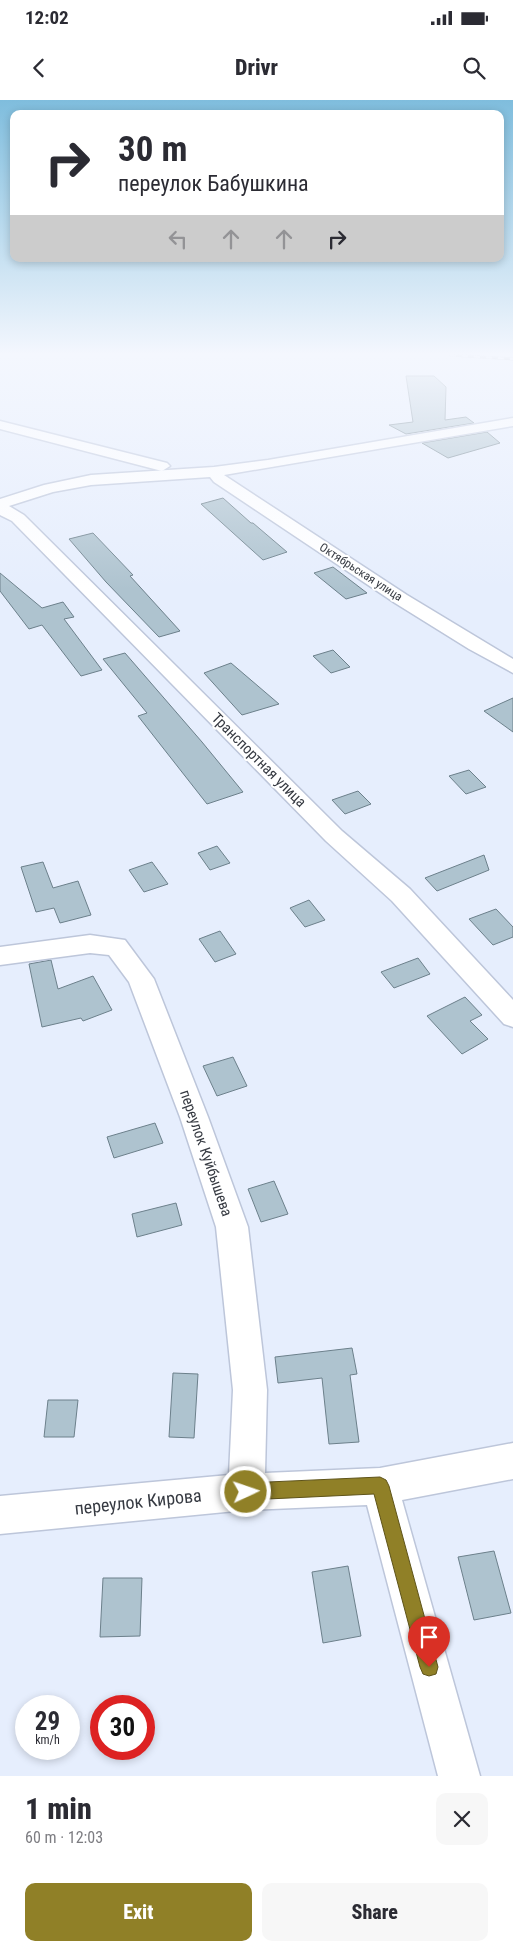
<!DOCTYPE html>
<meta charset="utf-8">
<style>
:root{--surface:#fff;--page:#f7f7f7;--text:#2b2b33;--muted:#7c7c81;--accent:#908027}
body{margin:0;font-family:"Roboto Condensed",sans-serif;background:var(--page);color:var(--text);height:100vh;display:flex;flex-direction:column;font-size:19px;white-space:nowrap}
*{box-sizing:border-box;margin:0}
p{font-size:16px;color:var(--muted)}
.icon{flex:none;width:28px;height:28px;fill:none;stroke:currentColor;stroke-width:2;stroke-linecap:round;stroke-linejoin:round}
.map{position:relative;height:1676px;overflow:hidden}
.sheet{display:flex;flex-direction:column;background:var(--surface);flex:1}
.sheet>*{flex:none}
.hud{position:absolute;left:10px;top:10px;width:494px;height:152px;border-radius:10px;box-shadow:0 2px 8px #0003;background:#fff;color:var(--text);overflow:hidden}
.speed{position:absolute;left:15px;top:1595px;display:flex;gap:10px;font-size:25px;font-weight:700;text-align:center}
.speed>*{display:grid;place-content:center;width:65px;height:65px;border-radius:50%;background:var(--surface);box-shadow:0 2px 8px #0003;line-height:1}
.speed small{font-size:12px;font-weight:400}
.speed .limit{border:8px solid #d22;background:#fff;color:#111}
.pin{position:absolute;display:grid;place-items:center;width:42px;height:42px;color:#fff;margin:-51px -21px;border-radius:50% 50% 50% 0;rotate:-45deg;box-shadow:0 0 5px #0007}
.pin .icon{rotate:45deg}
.me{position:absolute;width:55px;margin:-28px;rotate:87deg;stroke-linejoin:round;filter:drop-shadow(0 0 4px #0008)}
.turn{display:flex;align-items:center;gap:18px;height:105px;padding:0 25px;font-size:22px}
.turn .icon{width:65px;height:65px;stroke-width:2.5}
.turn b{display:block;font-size:35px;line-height:42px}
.lanes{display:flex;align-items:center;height:48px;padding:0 25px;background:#0003;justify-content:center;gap:25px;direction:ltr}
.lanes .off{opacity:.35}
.round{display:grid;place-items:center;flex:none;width:52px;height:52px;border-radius:10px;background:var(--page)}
.summary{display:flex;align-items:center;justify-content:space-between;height:85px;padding:0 25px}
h1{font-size:30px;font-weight:800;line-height:38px}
.button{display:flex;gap:10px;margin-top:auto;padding:10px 25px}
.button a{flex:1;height:58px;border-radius:10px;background:var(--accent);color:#fff;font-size:20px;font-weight:800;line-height:58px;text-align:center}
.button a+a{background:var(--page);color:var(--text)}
.status{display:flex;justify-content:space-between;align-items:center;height:35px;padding:0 25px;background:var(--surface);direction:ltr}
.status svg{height:14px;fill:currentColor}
header{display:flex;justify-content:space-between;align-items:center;height:65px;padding:0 25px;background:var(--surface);font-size:22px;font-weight:800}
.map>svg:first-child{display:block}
</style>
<div class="status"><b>12:02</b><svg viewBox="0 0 49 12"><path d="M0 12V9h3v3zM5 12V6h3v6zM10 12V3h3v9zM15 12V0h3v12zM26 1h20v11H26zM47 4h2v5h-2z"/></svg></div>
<header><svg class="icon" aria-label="back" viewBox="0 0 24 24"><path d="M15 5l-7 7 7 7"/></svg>Drivr<svg class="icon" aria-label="search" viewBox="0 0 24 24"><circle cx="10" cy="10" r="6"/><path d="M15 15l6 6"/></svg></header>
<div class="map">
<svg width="513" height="1676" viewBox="0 0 513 1676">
<rect width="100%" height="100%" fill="#e6eefd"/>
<g fill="#aec3cf" stroke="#6c808b">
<path d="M406,276h28l12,11 -1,33 21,-3 8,6 -68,11 -17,-9 24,-3z"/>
<path d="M487,332l13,11 -52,15 -26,-15z"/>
<path d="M223,398l28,25h2l34,29 -24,8 -62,-56z"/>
<path d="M93,433l40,42 -3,1 50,55 -21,6 -53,-55 -37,-43z"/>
<path d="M333,467l34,26 -21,6 -32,-26z"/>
<path d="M0,473l42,35 21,-6 11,15 -10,2 38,51 -21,6 -39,-51 -13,4 -29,-38z"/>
<path d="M333,550l17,17 -19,6 -18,-17z"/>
<path d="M125,553l77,89 41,50 -36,12 -69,-88 9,-3 -44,-54z"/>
<path d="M231,563l48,41 -37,11 -38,-42z"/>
<path d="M513,598v34l-29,-21z"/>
<path d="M469,670l17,17 -20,7 -17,-18z"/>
<path d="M358,691l13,13 -26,10 -13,-14z"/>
<path d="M217,746l13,17 -20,7 -12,-17z"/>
<path d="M484,755l5,15 -52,21 -12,-13z"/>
<path d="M43,762l10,26 25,-7 13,34 -31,8 -6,-15 -18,4 -15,-45z"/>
<path d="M152,762l16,22 -24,8 -15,-22z"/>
<path d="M309,800l16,20 -20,7 -15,-19z"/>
<path d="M496,809l17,18v10l-20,8 -24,-26z"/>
<path d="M220,831l16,23 -21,8 -16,-23z"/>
<path d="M418,858l12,16 -36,14 -13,-16z"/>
<path d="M51,860l7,29 35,-13 19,34 -29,11 -2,-3 -39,9 -13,-63z"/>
<path d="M465,897l17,18 -12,6 18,18 -26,15 -35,-38z"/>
<path d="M233,957l14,29 -30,10 -14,-30z"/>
<path d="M155,1023l8,20 -49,15 -7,-21z"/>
<path d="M274,1081l14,33 -27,8 -13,-33z"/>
<path d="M176,1103l6,22 -45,12 -5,-23z"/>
<path d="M352,1248l5,26 -7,1 9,67 -30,2 -7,-66 -44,5 -3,-26z"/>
<path d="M173,1273l25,1 -4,64 -25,-1z"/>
<path d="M48,1300h30l-4,37h-30z"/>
<path d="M494,1451l17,62 -37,7 -16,-63z"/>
<path d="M348,1466l13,70 -38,7 -11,-71z"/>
<path d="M103,1478h39l-2,58 -40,1z"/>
</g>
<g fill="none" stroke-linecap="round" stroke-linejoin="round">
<g stroke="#bdc6da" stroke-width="3">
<g id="minor">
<path d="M513,318v8l-289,49 183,120 106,64v14l-44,-24 -74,-46 -181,-121 -4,-5 -119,8 -38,7 -44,14 15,9 318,316 68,58 103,111v27l-9,-3 -112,-123 -66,-60 -314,-320 -12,-6v-16l44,-14 47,-10 123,-8 54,-7z"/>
<path d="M0,321l167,42 3,3 -8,5 -162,-42z"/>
<path d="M90,835l35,5 29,39 54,138 40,110 19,163 -2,83 115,-5 133,-25v36l-111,21 78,276h-42l-71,-271 -121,5 -246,24v-38l229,-21 4,-85 -17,-163 -36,-110 -51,-135 -20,-27 -19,-2 -90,12v-18z"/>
</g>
</g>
<use href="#minor" fill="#fff" fill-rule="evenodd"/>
<g stroke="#4a4e57" stroke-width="3">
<path id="rail" d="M450,255l63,4"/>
</g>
<use href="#rail" stroke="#fff" stroke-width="2" stroke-dasharray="6" stroke-linecap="butt"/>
</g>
<linearGradient id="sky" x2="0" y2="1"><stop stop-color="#7fbddd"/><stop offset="0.52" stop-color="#f4f7fe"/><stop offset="1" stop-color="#f4f7fe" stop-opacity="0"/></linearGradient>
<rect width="513" height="489" fill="url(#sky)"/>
<path fill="#908027" stroke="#5e5319" d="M380,1377l6,3 3,6 49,181 -2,7 -7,2 -6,-2 -3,-7 -46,-173 -128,6 -5,-2 -3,-6 3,-6 5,-3z"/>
<g text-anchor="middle" stroke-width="4" stroke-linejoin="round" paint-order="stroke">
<g font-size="12" fill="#363a42" stroke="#fff">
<text transform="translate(361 472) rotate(33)" y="4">Октябрьская улица</text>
</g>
<g font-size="15" fill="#363a42" stroke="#fff">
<text transform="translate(259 660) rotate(45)" y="5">Транспортная улица</text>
<text transform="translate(206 1053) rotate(71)" y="5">переулок Куйбышева</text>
</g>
<g font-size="18" fill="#363a42" stroke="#fff">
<text transform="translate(138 1402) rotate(-6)" y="6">переулок Кирова</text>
</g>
</g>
</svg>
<div class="speed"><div>29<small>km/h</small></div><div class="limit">30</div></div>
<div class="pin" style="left:429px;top:1567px;background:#d93025"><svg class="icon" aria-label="arrive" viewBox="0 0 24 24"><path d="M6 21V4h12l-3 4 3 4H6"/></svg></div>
<svg class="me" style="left:246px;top:1392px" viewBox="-20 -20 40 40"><circle r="17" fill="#908027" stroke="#fff" stroke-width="3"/><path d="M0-11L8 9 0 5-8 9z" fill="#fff"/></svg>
<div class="hud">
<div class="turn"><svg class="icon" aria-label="right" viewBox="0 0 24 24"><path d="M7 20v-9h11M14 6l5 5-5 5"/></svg><div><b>30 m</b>переулок Бабушкина</div></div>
<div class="lanes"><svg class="icon off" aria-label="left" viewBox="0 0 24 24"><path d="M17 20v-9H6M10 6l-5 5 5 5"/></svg><svg class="icon off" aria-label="ahead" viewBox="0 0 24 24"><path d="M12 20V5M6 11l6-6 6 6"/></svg><svg class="icon off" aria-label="ahead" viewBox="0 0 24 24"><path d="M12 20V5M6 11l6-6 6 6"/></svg><svg class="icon" aria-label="right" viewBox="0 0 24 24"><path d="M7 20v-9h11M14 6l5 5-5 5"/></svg></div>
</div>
</div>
<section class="sheet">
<div class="summary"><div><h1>1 min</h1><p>60 m · 12:03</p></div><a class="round"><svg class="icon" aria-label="close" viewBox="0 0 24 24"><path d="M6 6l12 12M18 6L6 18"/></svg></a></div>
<div class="button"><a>Exit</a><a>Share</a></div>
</section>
